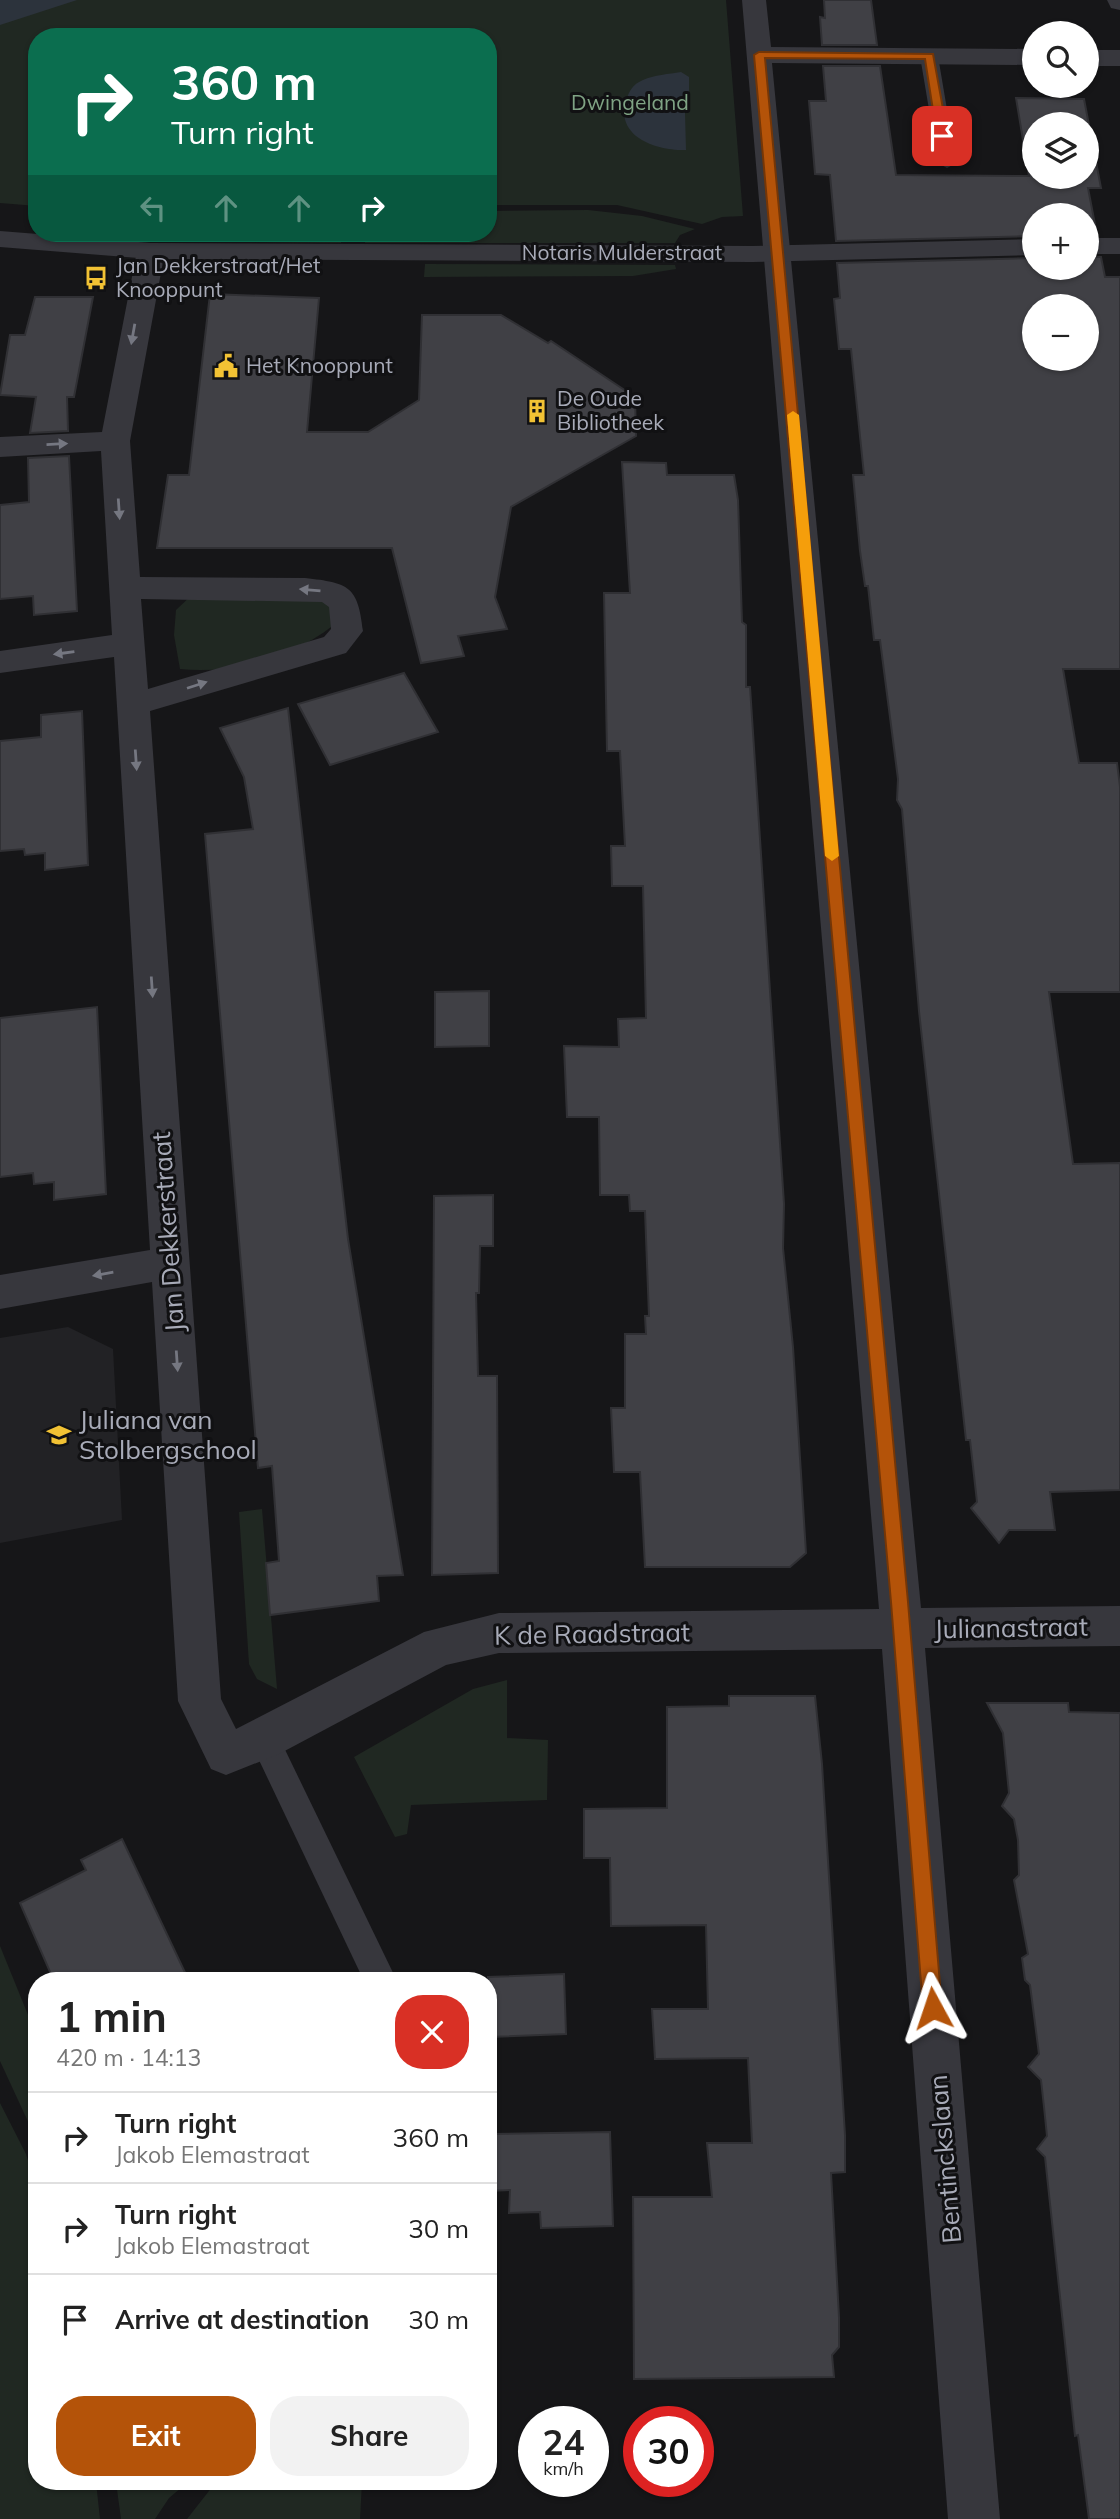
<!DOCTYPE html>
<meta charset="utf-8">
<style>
:root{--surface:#fff;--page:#f2f2f2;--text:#222;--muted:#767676;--line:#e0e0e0;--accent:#b45309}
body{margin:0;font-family:Mulish,sans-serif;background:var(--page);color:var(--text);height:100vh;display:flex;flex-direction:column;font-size:26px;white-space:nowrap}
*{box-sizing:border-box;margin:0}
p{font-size:23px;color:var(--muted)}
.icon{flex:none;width:38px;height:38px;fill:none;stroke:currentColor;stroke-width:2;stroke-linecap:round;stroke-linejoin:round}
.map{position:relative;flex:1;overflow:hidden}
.side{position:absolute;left:28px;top:1972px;width:469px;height:518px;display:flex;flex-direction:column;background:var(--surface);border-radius:28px;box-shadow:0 2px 5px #0004}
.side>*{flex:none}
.banner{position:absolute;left:28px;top:28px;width:469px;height:214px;border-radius:28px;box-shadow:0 2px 5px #0004;background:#0b6e4f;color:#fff;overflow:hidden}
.fabs{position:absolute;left:1022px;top:21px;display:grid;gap:14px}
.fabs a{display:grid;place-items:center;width:77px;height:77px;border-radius:50%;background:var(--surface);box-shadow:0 2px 5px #0004;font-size:35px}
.speed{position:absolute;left:518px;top:2406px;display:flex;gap:14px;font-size:35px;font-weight:700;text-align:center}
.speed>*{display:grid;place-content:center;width:91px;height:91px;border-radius:50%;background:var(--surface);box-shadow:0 2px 5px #0004;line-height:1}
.speed small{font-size:18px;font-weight:400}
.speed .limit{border:10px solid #d22;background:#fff;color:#111}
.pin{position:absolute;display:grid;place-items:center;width:60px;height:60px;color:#fff;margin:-30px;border-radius:14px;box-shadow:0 4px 10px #0006}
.me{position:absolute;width:77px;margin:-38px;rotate:355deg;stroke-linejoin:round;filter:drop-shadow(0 0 5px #0008)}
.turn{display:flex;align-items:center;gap:24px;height:147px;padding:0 28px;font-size:32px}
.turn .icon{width:91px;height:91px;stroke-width:2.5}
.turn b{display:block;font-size:49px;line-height:60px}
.lanes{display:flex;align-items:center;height:66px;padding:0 28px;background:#0003;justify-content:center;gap:35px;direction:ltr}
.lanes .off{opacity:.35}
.round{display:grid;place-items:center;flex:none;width:74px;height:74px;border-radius:28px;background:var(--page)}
.summary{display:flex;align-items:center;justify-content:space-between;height:119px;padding:0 28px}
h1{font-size:42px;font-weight:700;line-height:52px}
.primary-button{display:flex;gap:14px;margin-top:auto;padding:14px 28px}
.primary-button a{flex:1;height:80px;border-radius:28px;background:var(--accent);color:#fff;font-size:28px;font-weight:700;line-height:80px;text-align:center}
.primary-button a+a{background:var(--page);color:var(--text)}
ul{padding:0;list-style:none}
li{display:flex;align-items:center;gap:21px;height:91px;padding:0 28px;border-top:2px solid var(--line)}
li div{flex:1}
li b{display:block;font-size:26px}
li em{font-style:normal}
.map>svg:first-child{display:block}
</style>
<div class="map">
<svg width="1120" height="2519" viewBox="0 0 1120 2519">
<rect width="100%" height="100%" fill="#161618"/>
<path fill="#222225" d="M68,1327l45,22 9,171 -122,23v-205z"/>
<g fill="#202822">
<path d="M0,0h726l17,216 -21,1 -20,7 -85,-19h-129v-168h-451v169l-37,-3z"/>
<path d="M588,210l54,6 53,13 -15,6 -5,8h-310l1,-10h122v-22z"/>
<path d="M172,233h170l-1,10 -170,-2z"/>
<path d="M425,264l250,1 1,4 -43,7 -209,1z"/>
<path d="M322,591l21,26c-42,39 -107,58 -163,52l-6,-34 2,-25 18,-17z"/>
<path d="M262,1509l15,180 -20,-10 -8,-15 -10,-152z"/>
<path d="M507,1680v58l41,2 -1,60 -136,5 -4,29 -12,3 -41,-80 119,-68z"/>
<path d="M0,1946l37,91v104l-37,-80z"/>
<path d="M0,2103l26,51 11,35v293h59l4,37h-100z"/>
<path d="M116,2482h72l-19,16 -14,21h-34z"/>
<path d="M216,2482h146l-2,37h-173z"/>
</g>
<g fill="#2c333c">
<path d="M0,0h77l-77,25z"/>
<path d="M681,72l8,5v18l-4,18 1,37c-29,1 -71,-13 -60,-49 3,-10 7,-17 17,-21 11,-5 26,-6 38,-8z"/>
</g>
<g fill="#404045" stroke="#303034" stroke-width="2" fill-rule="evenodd">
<path d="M824,0h47l6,45h-55l-2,-28 5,1z"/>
<path d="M823,66h57l16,109 133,1 -13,-78 68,1 17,89h-13l9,47h-10v-20h-53v21l-198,5 -6,-66 -15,-1 -6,-73h17zM1034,124h53v53h-53z"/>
<path d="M1087,257h14l4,20h15v392h-57l16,94h38l3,24v205h-71l24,172 47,-1v327l-70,2 5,38h-46l-10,13 -28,-35 6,-6 -7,-62h-4l-47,-429 -17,-202 -5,-9 1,-21 -18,-139h-6l-6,-54h-3l-5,-35 -7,-76h11l-13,-126h-12l-5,-50 6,-1 -3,-35 197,-5v10h53zM1034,306h53v53h-53z"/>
<path d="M210,294l109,4 -12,134h61l51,-32 3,-85h79l47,28 3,-2 84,56 1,39 -125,71 -16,90 12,32 -49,7 6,20 -43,7 -29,-115h-235l11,-73h21z"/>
<path d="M35,297h58l-19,100h-7l1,34 -38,2 6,-36 -36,-2 10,-60h15z"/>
<path d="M69,456l8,155 -43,4 -1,-19 -33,3v-94l29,-3 -1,-44z"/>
<path d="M622,462l44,1 1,12h67l4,25 4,122 4,3v62h4l34,517 -1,44 10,99 13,206 -16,14h-145l-5,-95h-26l-3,-64h14v-74h21l-1,-18h4l-4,-105h-15l-1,-16h-29l-1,-78h-32l-3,-71 55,1 -1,-28 28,-1 -3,-132h-31l-1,-40h14l-5,-95h-13l-3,-158h26z"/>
<path d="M404,673l34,59 -108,33 -32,-61z"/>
<path d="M288,708l60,531 55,336 -26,1 2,25 -109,14 -4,-52 13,-2 -7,-95 -14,2 -53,-634 48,-5 -9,-52 -24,-49z"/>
<path d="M82,711l6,154 -43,5v-17l-20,2 -1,-6 -24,2v-110l41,-4v-22z"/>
<path d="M489,991v55l-54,1v-55z"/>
<path d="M97,1007l9,187 -52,6v-18l-20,2 -1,-11 -33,4v-159z"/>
<path d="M493,1195v51h-13l-1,47h-3l2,83h19l1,197 -66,2 2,-379z"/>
<path d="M729,1696h86l7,68 23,371v37l-14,1 8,144v30l-7,8 2,22 -200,2 -1,-182h79l-5,-54h45l-4,-85 -93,1 -3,-50h56l-2,-84 -95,1 -1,-68h-26v-49l83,-1v-101l62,-1z"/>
<path d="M987,1703h81l1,9 51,1v806h-31l-11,-84 -3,1 -30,-279 -8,-8 10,-13 -3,-29 -3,-27 -13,-13 11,-13 -9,-69 -5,-5 -3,-22 6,-4 -14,-74 5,-5 -1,-35 -4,-21 -12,-13 7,-13 -6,-60z"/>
<path d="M122,1839l67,142h-135l-34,-78 66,-33 -5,-10z"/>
<path d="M564,1974l2,60 -78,3v-60z"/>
<path d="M610,2132l3,94 -72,2 -1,-16 -31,1 1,-23 -21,1 1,-57z"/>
</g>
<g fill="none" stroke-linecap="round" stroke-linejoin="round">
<g fill="#37373d" fill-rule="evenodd">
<path d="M929,51l9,5 18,107 -9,5 -9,-5 -18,-107z"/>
<path d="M264,1725l11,4 122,252h-33l-115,-242 4,-10z"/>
</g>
<g fill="#37373d" fill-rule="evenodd">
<path d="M742,0h24l5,47 263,2v16l-262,-2 149,1545 199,-2v40l-195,2 75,871h-52l-66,-870 -383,4 -53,12 -167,89 -53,21 -15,-6 -33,-68 -26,-419 -152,27v-34l150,-25 -36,-593 -114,16v-22l112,-16 -11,-184 -101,6v-20l102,-5 35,-181 4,-6 10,-2 10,2 4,6 -35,190 10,136 165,1c44,5 53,8 58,53l-17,22 -196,58 71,988 15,30 188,-97 75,-19 380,-4zM141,599l181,3 7,5 2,22 -7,8 -176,52z"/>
<path d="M1107,0h13v10l-9,-2z"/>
<rect x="1087" y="50" width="33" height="16"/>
</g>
<g fill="#37373d" fill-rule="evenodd">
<path d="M0,231l151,12 601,3 282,-7v16l-282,7 -601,-3 -151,-12z"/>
<rect x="1087" y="238" width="33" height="16"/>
</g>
</g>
<defs><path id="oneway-solid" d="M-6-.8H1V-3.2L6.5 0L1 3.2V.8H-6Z" transform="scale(1.75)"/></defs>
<g fill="#757781">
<use href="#oneway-solid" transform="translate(133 334) rotate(100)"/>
<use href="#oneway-solid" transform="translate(57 444) rotate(-3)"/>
<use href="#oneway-solid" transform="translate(119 509) rotate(86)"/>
<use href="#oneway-solid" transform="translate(310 590) rotate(-175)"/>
<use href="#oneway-solid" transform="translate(64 653) rotate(172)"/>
<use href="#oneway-solid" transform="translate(197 685) rotate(-18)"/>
<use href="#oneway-solid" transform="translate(136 760) rotate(86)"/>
<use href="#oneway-solid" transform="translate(152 987) rotate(86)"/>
<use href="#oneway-solid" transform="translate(103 1274) rotate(170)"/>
<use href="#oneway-solid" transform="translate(177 1361) rotate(86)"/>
</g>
<path fill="#b45309" stroke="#753606" stroke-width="2" d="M759,52l174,2 15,82 -6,4 -5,-4 -12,-77 -160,-1 143,1544 34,406 -3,7 -6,3 -7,-3 -3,-7 -32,-406 -137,-1547z"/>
<path fill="#f59e0b" d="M793,411l6,4 40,441 -7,5 -7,-5 -38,-441z"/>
<defs>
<g id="bus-bare" transform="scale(1.89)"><path d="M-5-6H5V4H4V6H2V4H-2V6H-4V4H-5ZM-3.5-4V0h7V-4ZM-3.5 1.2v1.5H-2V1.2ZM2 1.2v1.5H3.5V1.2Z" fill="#f2c234" stroke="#111113" stroke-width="2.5" paint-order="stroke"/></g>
<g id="civic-bare" transform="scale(1.89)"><path d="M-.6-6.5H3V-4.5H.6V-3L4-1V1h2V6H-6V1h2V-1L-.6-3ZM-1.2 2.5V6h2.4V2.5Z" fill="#f2c234" stroke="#111113" stroke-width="2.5" paint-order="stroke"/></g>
<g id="building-bare" transform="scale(1.89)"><path d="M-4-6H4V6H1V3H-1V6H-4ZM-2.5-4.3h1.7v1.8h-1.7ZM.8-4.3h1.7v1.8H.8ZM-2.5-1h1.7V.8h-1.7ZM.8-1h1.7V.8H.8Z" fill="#f2c234" stroke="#111113" stroke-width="2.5" paint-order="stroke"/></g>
<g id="school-bare" transform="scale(1.89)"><path d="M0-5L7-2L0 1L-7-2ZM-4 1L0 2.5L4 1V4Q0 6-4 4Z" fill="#f2c234" stroke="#111113" stroke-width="2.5" paint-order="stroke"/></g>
</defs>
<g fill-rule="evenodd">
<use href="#bus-bare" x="96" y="278"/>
<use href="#civic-bare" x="226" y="366"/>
<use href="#building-bare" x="537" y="411"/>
<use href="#school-bare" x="59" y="1435"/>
</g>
<g text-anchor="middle" stroke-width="6" stroke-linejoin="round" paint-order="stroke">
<g font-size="21" fill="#7fa384" stroke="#111113">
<text x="630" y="110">Dwingeland</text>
</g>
<g font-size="21" fill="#a8abb8" stroke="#111113">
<text x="622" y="260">Notaris Mulderstraat</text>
</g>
<g font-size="21" fill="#a8abb8" stroke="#111113" text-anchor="start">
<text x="116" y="273">Jan Dekkerstraat/Het<tspan x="116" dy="24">Knooppunt</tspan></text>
<text x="246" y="373">Het Knooppunt</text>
<text x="557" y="406">De Oude<tspan x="557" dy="24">Bibliotheek</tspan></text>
</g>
<g font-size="26" fill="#a8abb8" stroke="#111113">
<text transform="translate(168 1232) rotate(-94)" y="9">Jan Dekkerstraat</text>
<text transform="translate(1011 1628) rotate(-1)" y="9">Julianastraat</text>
<text transform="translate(592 1634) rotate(-1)" y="9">K de Raadstraat</text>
<text transform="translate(945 2159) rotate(-95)" y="9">Bentinckslaan</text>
</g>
<g font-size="26" fill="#a8abb8" stroke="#111113" text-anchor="start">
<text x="79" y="1429">Juliana van<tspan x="79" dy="30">Stolbergschool</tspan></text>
</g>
</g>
</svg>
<div class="fabs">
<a><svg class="icon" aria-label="search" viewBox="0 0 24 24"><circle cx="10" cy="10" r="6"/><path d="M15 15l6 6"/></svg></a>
<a><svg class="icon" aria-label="layers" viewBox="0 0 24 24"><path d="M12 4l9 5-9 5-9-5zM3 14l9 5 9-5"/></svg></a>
<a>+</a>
<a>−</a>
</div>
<div class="speed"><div>24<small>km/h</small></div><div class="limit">30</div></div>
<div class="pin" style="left:942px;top:136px;background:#d93025"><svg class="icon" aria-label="arrive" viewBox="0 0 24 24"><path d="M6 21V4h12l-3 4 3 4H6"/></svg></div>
<svg class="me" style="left:933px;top:2008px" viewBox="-20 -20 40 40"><path d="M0-17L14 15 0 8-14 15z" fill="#b45309" stroke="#fff" stroke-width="4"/></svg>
<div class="banner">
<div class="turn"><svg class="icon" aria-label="right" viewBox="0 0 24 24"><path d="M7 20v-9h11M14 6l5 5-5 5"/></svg><div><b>360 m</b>Turn right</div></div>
<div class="lanes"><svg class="icon off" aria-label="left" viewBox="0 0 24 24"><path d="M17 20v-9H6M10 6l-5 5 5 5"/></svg><svg class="icon off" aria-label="ahead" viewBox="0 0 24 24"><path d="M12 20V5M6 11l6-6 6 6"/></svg><svg class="icon off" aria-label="ahead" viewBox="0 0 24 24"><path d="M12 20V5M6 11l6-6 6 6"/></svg><svg class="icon" aria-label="right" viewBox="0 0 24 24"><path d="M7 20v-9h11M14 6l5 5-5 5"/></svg></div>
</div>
<section class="side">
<div class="summary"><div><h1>1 min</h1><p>420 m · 14:13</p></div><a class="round" style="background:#d93025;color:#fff"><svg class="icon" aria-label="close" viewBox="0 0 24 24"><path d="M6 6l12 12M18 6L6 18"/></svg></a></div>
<ul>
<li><svg class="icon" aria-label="right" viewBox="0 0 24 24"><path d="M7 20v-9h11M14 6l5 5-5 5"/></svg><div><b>Turn right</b><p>Jakob Elemastraat</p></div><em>360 m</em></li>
<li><svg class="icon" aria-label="right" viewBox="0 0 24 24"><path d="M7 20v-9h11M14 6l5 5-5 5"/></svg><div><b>Turn right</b><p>Jakob Elemastraat</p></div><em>30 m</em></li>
<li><svg class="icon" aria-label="arrive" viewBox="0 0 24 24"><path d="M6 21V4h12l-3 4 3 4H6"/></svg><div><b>Arrive at destination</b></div><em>30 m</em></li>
</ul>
<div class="primary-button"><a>Exit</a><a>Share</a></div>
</section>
</div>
